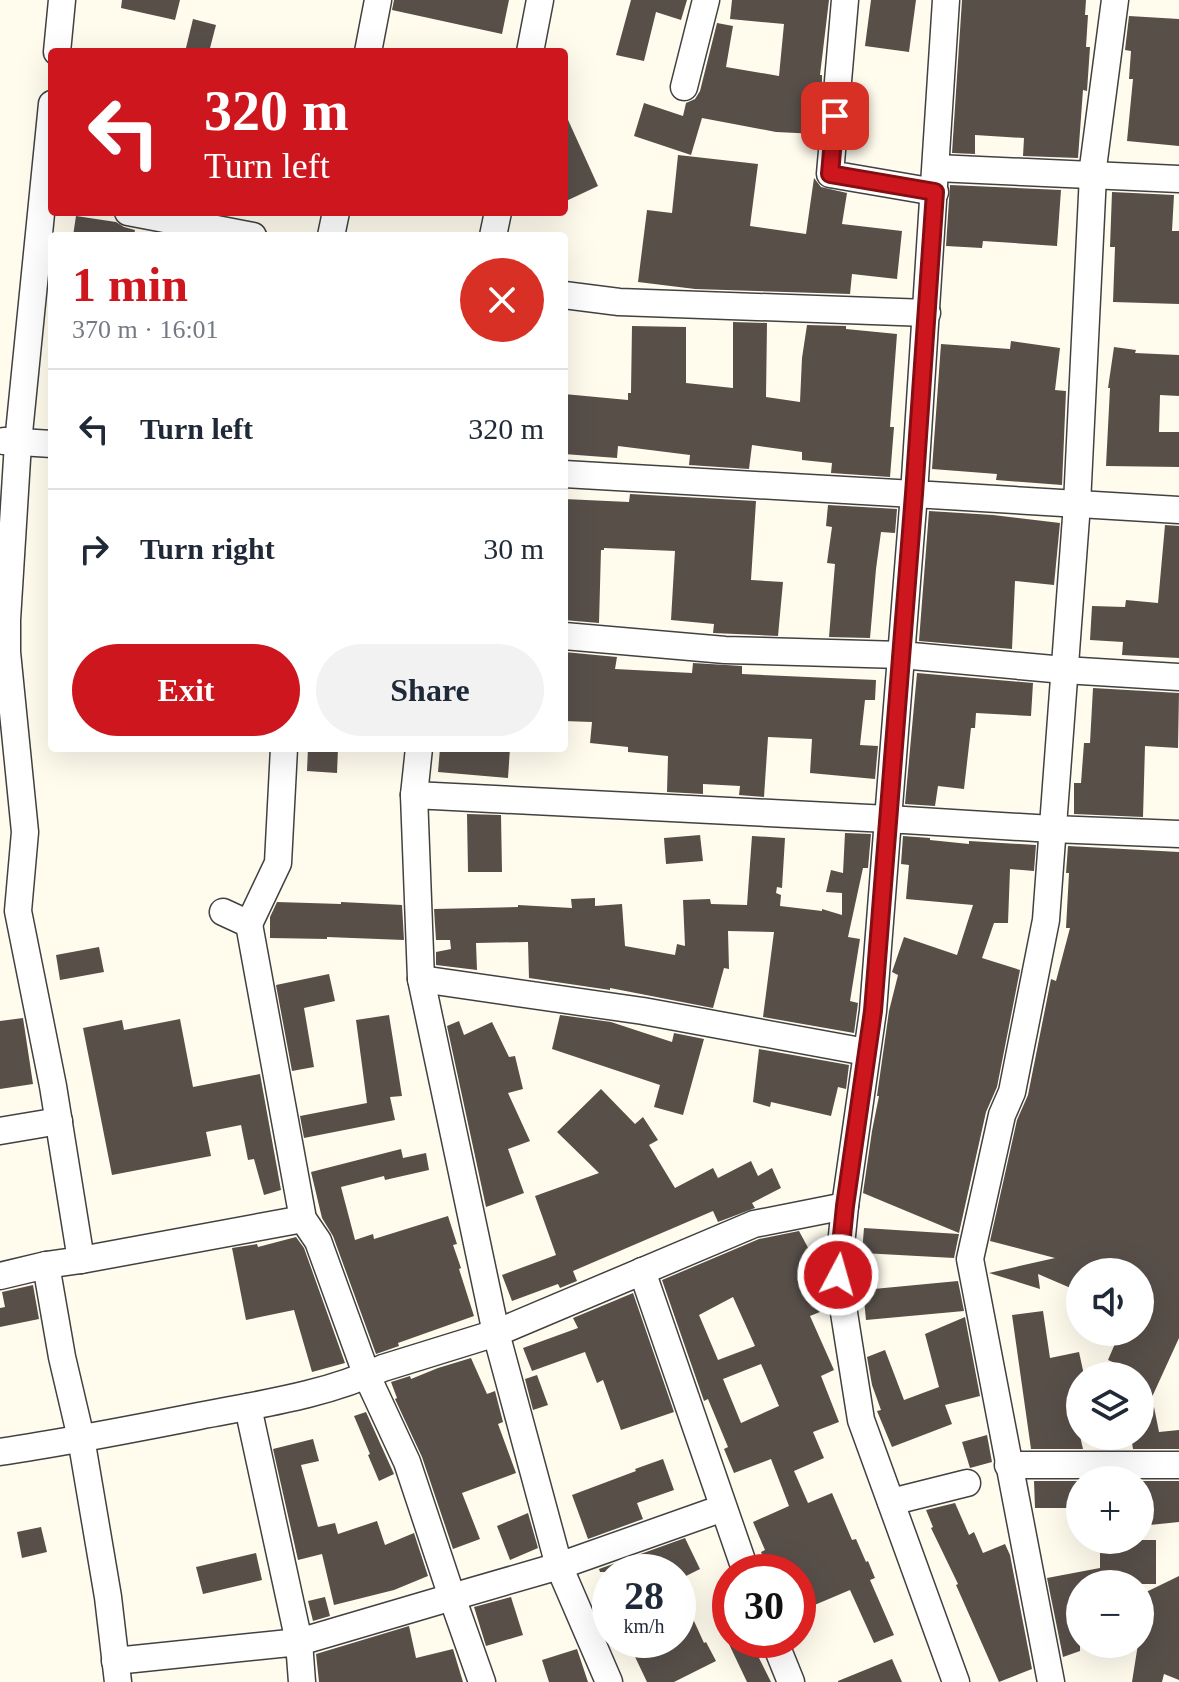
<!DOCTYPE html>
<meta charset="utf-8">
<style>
:root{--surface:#fff;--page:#f2f2f3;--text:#1f2937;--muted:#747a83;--line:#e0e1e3;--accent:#cd161d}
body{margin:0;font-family:"Times New Roman",serif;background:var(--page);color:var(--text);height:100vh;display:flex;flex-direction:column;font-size:30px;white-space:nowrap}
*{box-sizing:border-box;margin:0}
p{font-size:26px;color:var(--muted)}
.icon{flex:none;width:44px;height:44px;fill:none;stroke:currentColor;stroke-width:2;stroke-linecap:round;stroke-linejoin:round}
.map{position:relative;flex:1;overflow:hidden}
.drawer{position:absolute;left:48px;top:232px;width:520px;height:520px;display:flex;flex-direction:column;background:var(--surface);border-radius:8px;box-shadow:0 8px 32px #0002}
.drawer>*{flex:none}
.banner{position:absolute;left:48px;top:48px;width:520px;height:168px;border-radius:8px;box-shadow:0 8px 32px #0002;background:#cd161d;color:#fff;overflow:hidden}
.fabs{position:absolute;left:1066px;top:1258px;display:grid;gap:16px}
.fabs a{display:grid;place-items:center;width:88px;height:88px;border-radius:50%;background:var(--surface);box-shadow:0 8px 32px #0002;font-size:40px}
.speed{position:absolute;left:592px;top:1554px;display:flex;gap:16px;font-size:40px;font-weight:700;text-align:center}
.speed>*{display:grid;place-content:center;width:104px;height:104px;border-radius:50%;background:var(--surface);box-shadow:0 8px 32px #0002;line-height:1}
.speed small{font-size:20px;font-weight:400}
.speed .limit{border:12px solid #d22;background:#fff;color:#111}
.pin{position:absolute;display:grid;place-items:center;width:68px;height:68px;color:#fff;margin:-34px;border-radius:16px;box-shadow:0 4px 12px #0006}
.me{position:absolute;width:88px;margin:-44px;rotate:6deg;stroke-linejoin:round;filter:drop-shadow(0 0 6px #0008)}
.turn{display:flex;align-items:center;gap:28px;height:168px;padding:0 24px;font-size:36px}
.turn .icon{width:104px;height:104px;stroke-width:2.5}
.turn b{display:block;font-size:56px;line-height:68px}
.round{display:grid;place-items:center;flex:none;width:84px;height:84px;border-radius:42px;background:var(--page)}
.headline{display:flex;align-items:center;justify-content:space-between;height:136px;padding:0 24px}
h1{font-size:48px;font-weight:700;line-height:60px;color:var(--accent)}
.primary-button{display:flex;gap:16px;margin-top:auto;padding:16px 24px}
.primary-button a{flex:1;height:92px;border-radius:48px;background:var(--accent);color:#fff;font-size:32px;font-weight:700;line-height:92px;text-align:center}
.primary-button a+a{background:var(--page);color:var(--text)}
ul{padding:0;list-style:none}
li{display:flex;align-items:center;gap:24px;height:120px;padding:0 24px;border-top:2px solid var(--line)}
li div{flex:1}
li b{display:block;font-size:30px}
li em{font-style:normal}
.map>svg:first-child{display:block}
</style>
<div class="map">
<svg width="1179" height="1682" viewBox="0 0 1179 1682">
<rect width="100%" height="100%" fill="#fffcee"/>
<g fill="#584f49" fill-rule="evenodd">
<path d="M122,0h58l-5,20 -54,-12z"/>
<path d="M394,0h115l-7,34 -110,-24z"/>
<path d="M631,0h56l-6,20 -25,-8 -12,49 -28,-6z"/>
<path d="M732,0h97l-9,75h2v7l-5,52 -41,-2 -74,-14 -11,37 -57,-19 10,-33 39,13 3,-13 9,-4 5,-8 17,-68 16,3 -7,41 53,9 5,-52 -54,-5z"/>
<path d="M871,0h45l-7,52 -44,-6z"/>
<path d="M962,0h124l-1,15h3l-2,32h4l-3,44 -4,-1 -5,68 -55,-2 1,-18 -49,-3v19l-23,-1z"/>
<path d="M1129,16l50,3v127l-52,-5 6,-62h-4l2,-28 -6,-1z"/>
<path d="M193,19l23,6 -7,27h-24z"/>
<path d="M564,111l34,75 -34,16z"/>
<path d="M678,155l80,9 -8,62 56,8 8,-56 7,9 26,6 -5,31 60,7 -5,48 -45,-5 -2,20 -155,-5 -57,-7 9,-72 25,3z"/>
<path d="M950,185l111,5 -4,56 -74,-5 -1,7 -36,-2z"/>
<path d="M1112,192l62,3 -2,36h7v73l-66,-2 2,-55h-5z"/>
<path d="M76,216l40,6 8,5 11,3 -1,6h-61z"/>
<path d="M733,322l34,1 -1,74 34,5 2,-44 5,-33 39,1v3l51,5 -7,93h4l-4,50 -59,-4 1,-10 -30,-3v-8l-50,-7 -3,24 -60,-4 1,-10 -72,-9 -1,12 -53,-4v-60l64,6v-7h3l1,-67 54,1v56l47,5z"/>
<path d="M1011,341l49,7 -5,42 11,1 -4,94 -66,-5 1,-6 -65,-5 9,-125 69,5z"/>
<path d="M1114,347l22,3 -1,3 44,2v41l-19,-1 -1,37h20v35l-73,-1 4,-78h-2z"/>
<path d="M630,494l126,7 -5,79 32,2 -5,54 -65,-3 1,-9 -43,-4 4,-69 -71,-3v2h-3l-2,73 -35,-3v-121l65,3z"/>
<path d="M828,505l69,4 -2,24 -14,-1 -5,37 -6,69 -41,-1 6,-73 -8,-1 5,-36 -6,-1z"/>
<path d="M929,511l64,4 67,8 -6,62 -39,-4 -3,68 -93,-8z"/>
<path d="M1165,525l14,1v132l-57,-3 1,-13 -33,-2 2,-34 33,1 1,-7 32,3z"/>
<path d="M564,652l53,5 -2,12 77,4 1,-10 49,3v8l134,6 -1,20h-10l-5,45 18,1 -3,33 -65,-6 2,-34 -44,-2 -4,60 -25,-2 1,-9 -37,-2v10l-36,-2 1,-36 -40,-4v-5l-38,-4 2,-21 -28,-1z"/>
<path d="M917,673l116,10 -2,33 -55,-3 -1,15h-4l-7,61 -26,-3 -3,20 -30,-2z"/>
<path d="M1093,688l86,5 -1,55 -33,-2 -2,71 -69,-3v-31h7l3,-40h6z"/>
<path d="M308,748h30l-1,25 -30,-2z"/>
<path d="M440,748h70l-2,30 -70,-6z"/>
<path d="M467,814l34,1 1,57h-34z"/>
<path d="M845,833l26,1 -3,34h-5l-15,69 12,2 -10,62 8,2 -4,30 -91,-16 11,-85 -46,-1 1,38 -5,-1 -11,40 -103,-20v2l-81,-12 -1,-36 -52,1 1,27 -41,-5v-13l15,-3 -1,-9h-14l-2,-31 84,-2v-2l54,3 -1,-9 24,-1v8l27,-2 3,42 50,9 2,-11 8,2 -2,-46 27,-1 1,5 36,1 5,-69 33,2 -3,50 -5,-1 -1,6 5,2 -1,11 42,5v-2l20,6v-22l-16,-1 5,-22 12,3z"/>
<path d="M700,835l3,26 -37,3 -2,-26z"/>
<path d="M903,836l27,2v2l39,4v-3l67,4 -2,26 -24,-2 -2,54h-14l-12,35 38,12 -23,117 -11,25 -27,121 -96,-40 9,-62 7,-35h-2l12,-85 9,-36 -6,-3 12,-35 53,18 16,-50 -67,-6 3,-34 -8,-1z"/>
<path d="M1068,846l111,6v486l-27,59 7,35 20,-2v19h-46l-2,-13h9v-62l-32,-14 12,-28h20v-60h-60v20l-42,-18 2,15 -51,-16 66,-15 -65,-17 27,-121 11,-25 23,-116 5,2 14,-53h-4l3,-55h-3z"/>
<path d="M277,902l64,2v-2l61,3 2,35 -77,-3v2l-57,-1v-21z"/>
<path d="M99,947l5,25 -44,8 -4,-25z"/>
<path d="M329,974l6,27 -31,7 10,59 -22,4 -16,-86z"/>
<path d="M389,1015l13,81 -12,1 5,23 -91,18 -4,-22 67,-13 -11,-83z"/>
<path d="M560,1015l51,7 61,20 2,-9 30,6 -21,76 -29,-8 6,-22 -108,-36z"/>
<path d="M23,1018l10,66 -33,5v-68z"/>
<path d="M180,1019l13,68 67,-13 21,116 -17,5 -10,-36 -6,1 -7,-35 -35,7 5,24 -99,19 -29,-147 39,-8 2,10z"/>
<path d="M459,1021l5,14 28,-13 17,35 6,-1 8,33 -15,4 22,48 -22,8 16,44 -38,14 -39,-181z"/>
<path d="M759,1049l90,16 -3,24 -8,-2 -7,29 -60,-14 -1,5 -17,-5z"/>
<path d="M601,1089l34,35 8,-7 15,23 -9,5 26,43 38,-20 5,10 33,-17 7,15 14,-8 9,20 -29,15 3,5 -37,14 -5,-11 -140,60 4,10 -17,7 -2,-4 -46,17 -10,-26 54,-20 -21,-59 64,-23 -42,-41z"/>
<path d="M401,1149l2,9 23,-5 3,17 -44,10 -1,-4 -43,11 14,53 18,-6 1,5 74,-23 9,28 -4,1 8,23 -2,1 15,47 -76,27 1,3 -23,8 -43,-118 -11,-18 -11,-46z"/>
<path d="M864,1228l95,6 -5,24 -92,-5z"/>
<path d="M799,1231l20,37 -15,8 16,36 -10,4 24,54 -13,6 18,46 -26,10 11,26 -30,13 14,32 24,-10 20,47 4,-1 10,23 2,-1 7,17 -5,2 24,55 -20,8 -24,-53 -52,22v-40h-29l-8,-20 4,-2 -12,-28 36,-16 -18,-47 -37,14 -10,-24 4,-2 -20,-48 -4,2 -42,-121 97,-41zM733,1297l22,49 -37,14 -19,-45zM761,1364l18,42 -38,17 -18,-44z"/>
<path d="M296,1237l8,11 41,115 -33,9 -18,-62 -48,10 -14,-72 25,-4 1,3z"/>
<path d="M958,1281l6,30 -98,9 -3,-30z"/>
<path d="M33,1285l6,34 -39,8v-19l5,-1 -3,-15z"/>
<path d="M633,1293l41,119 -53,18 -18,-50 -6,3 -12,-31 -53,19 -9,-23 55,-20 -5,-10z"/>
<path d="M1043,1311l7,47 29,-6 5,23 -4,1v60l3,13h-52l-19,-134z"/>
<path d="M965,1317l15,79 -35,9 7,19 -60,23 -15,-36 4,-1 -9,-25 -5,-28 18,-7 19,50 35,-13 -14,-53z"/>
<path d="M471,1358l16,36 8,-3 8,31 -5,2 18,49 -54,20 18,46 -27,10 -31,-92 -27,-58 2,-1 -6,-16 19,-6 1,3 27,-11z"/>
<path d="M537,1375l11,30 -15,5 -8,-31z"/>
<path d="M366,1412l28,62 -15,7 -11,-26 2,-1 -16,-38z"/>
<path d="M987,1435l5,27 -22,6 -8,-26z"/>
<path d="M313,1439l6,22 -18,4 17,62 17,-4 3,11 39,-13 8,24 29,-12 14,43 -34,14 -60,15 -12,-51 -24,6 -25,-111z"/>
<path d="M663,1459l11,31 -37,13 6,16 -55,20 -16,-44 64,-24 -1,-2z"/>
<path d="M1034,1481h45v27h-44z"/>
<path d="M1140,1481h39v41l-39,4z"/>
<path d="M955,1503l14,32 5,-3 9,21 22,-9 5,11 22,114 -33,13 -43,-97 2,-1 -27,-56 2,-1 -7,-17z"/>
<path d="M528,1513l10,35 -28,12 -13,-34z"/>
<path d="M41,1527l6,25 -25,6 -5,-26z"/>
<path d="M685,1538l15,31 -22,11v-8h-78l-1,-3z"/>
<path d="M1100,1540h56v44h-76v67l-17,6 -16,-79 53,-10z"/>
<path d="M256,1553l6,27 -59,14 -7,-27z"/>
<path d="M1179,1576v104l-15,-6 -2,8h-30l6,-38h2v-49z"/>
<path d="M678,1586l26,57 2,-1 10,19 -42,21h-27l-20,-42h51z"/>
<path d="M325,1597l5,19 -17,5 -5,-20z"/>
<path d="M511,1597l12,38 -37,11 -12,-39z"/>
<path d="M409,1626l7,32 37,-9 10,33h-144l-3,-28z"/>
<path d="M727,1640h31l5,16 -4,2 12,24h-24z"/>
<path d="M577,1649l11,33h-39l-7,-22z"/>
<path d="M892,1659l10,23h-64v-1z"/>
</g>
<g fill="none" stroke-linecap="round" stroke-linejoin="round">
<g stroke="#414141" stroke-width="29">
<g id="street">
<path d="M845,0l-15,174 105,18"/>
<path d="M946,0l-32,494 265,16"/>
<path d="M57,52l5,-52"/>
<path d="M368,52l10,-52"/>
<path d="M530,52l10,-52"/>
<path d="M684,87l22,-87"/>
<path d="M52,104l-34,339 -11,177v32l18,180 -7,79 35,175 28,174 -35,5 16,92 19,81 27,159 10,85"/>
<path d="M936,168l243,11"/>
<path d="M128,212l125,24"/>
<path d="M331,236l5,-24"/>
<path d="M493,236l5,-24"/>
<path d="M564,295l55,7 308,11"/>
<path d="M4,441l48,3"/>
<path d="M564,474l350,20 -26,325 -474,-24 7,184 75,354 258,-109 91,-18 -7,69 23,145 95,262"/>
<path d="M564,636l161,14 176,5 163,15 115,7"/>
<path d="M414,795l5,-47"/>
<path d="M223,912l26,12 54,295 15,22 49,135 40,86 45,135 107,-31 164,-58"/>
<path d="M249,924l29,-61 6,-115"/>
<path d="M421,979l222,32 223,41"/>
<path d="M0,1131l59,-10"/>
<path d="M845,1206l28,-195 15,-192 164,10 127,5"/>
<path d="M81,1260l222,-41"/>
<path d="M642,1271l104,301"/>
<path d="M0,1276l46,-11"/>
<path d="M248,1407l51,235 153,-45 30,85"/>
<path d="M0,1452c67,-10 133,-23 199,-36 62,-12 127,-21 184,-48l113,-35 63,233 50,116"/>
<path d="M1008,1465h171"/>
<path d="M891,1502l76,-19"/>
<path d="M774,1640l17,42"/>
<path d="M115,1661l184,-19 3,40"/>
<path d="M1051,1682l-81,-423 32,-144 10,-23 34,-172 31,-416 16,-329h3h-4l23,-175"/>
</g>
</g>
<use href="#street" stroke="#fff" stroke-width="26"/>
</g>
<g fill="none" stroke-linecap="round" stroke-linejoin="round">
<g stroke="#850e13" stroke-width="20">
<path id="route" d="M835,116l-5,58 105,18 -21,302 -41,517 -28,195 -7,69"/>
</g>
<use href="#route" stroke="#cd161d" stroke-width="14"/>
</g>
</svg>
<div class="fabs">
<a><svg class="icon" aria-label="sound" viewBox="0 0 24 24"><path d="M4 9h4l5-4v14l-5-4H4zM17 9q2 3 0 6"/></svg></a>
<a><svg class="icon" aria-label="layers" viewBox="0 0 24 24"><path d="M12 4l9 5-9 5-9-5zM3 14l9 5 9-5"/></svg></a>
<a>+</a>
<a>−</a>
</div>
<div class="speed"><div>28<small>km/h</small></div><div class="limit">30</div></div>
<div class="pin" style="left:835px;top:116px;background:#d93025"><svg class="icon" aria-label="arrive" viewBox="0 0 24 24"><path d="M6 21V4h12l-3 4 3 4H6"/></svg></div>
<svg class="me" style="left:838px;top:1275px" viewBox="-20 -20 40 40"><circle r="17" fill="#cd161d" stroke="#fff" stroke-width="3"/><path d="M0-11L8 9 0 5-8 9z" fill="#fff"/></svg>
<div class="banner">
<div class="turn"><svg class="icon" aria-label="left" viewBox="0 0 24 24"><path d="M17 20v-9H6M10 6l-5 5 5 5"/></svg><div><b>320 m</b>Turn left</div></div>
</div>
<section class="drawer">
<div class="headline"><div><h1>1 min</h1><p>370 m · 16:01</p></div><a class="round" style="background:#d93025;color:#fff"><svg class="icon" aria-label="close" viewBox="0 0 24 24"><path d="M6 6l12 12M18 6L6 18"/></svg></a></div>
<ul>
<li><svg class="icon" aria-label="left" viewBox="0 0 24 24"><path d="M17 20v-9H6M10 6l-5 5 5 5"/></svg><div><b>Turn left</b></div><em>320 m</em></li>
<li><svg class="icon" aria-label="right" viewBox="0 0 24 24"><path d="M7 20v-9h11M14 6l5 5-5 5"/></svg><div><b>Turn right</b></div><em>30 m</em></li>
</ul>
<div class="primary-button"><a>Exit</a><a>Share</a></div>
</section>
</div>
